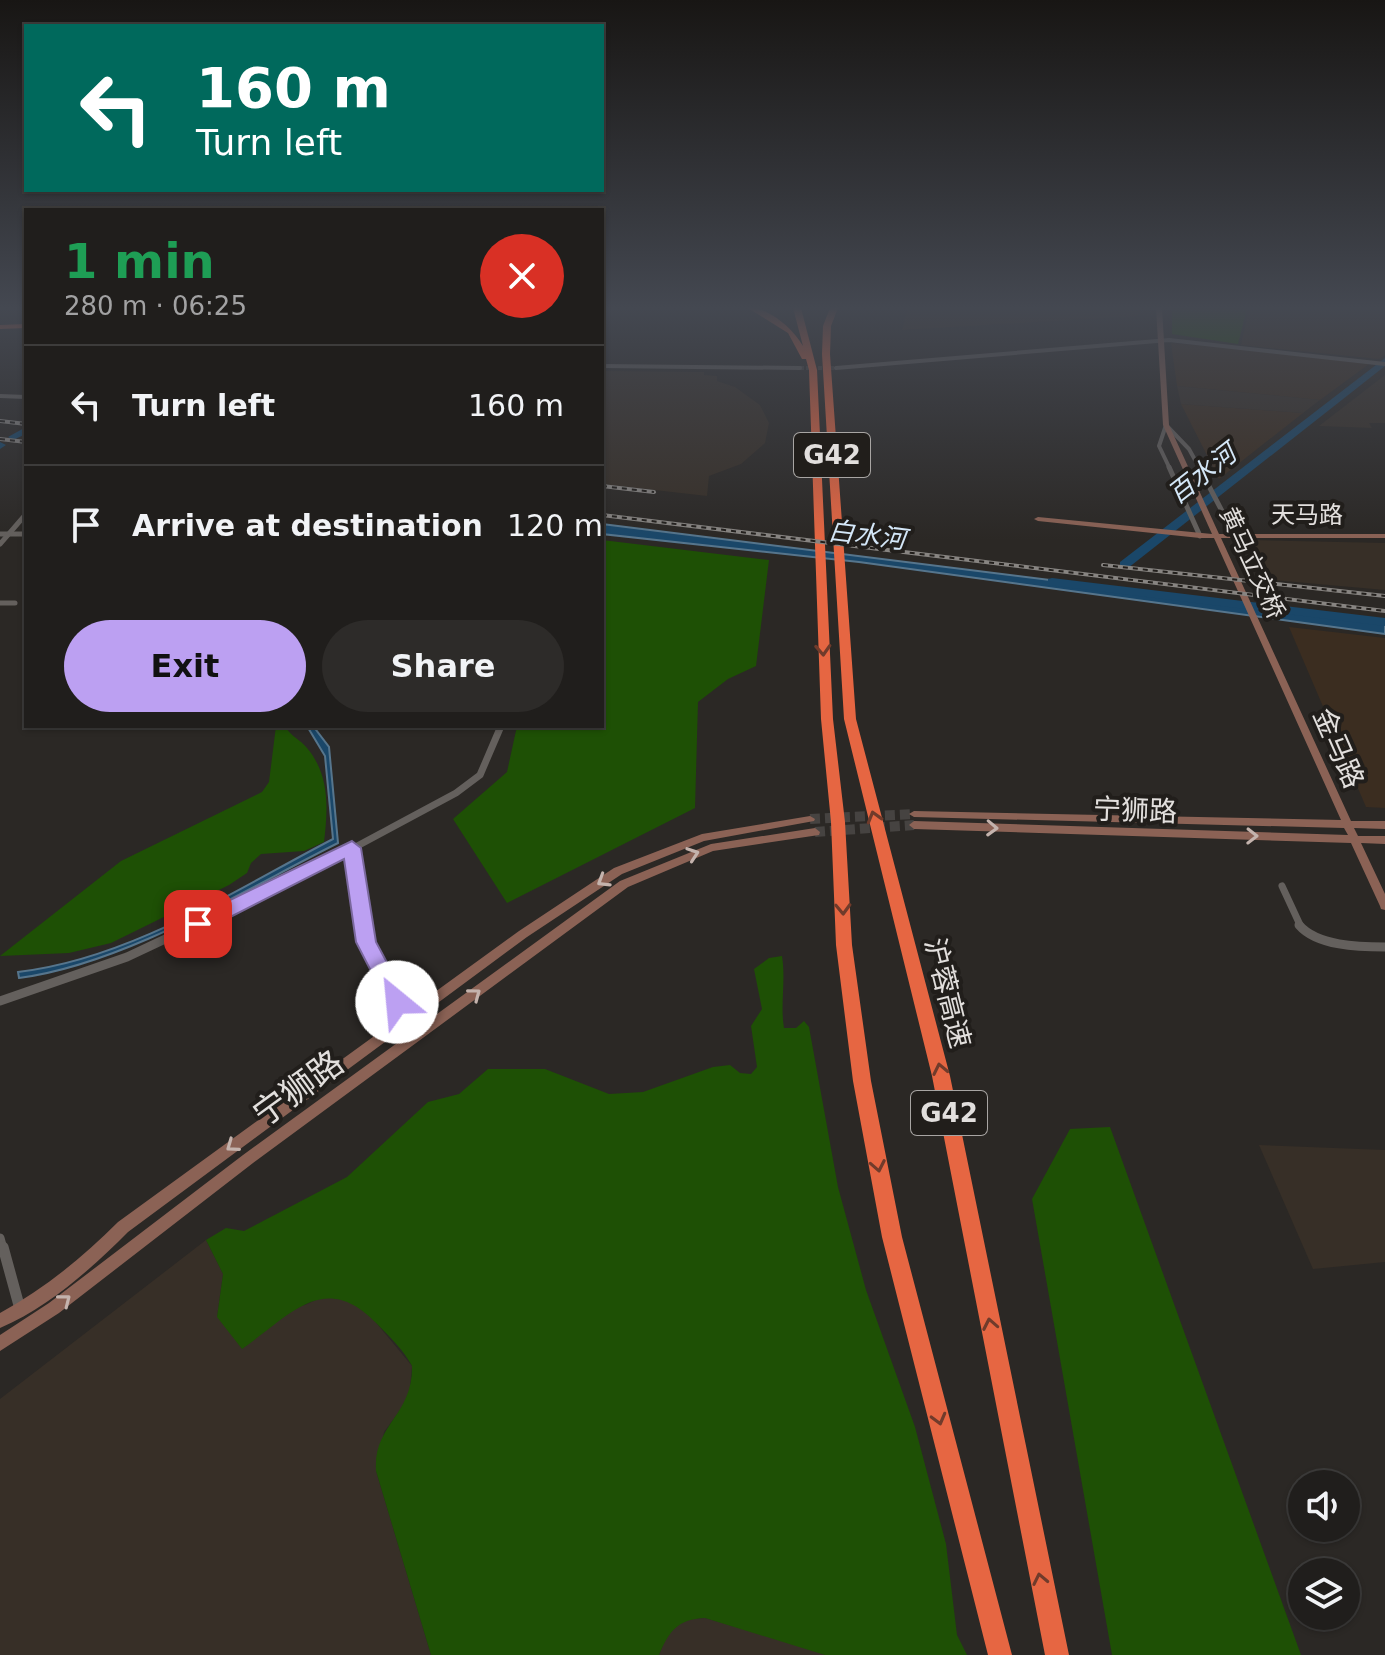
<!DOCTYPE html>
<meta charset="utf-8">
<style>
:root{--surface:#201e1c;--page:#2d2b29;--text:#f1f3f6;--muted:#a2a2a3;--line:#3d3c3b;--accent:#bca0f2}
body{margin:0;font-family:"DejaVu Sans","Noto Sans SC",sans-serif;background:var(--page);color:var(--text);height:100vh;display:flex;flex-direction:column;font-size:30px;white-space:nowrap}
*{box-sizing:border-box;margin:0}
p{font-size:26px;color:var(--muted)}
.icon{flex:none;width:44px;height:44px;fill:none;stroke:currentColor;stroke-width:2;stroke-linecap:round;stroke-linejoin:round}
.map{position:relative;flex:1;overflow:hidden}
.sheet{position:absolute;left:24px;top:208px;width:580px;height:520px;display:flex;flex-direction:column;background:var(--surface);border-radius:0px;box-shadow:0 2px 6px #0004,0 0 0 2px var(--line)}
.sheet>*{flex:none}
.hud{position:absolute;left:24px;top:24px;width:580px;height:168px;border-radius:0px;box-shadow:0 2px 6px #0004,0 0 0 2px var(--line);background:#00695c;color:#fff;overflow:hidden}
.fabs{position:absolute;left:1288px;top:1470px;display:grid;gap:16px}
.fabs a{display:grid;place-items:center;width:72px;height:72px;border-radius:50%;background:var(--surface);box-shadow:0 2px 6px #0004,0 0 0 2px var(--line);font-size:40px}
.pin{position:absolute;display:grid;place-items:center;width:68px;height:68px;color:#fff;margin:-34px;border-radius:16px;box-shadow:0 4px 12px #0006}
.me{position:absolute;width:88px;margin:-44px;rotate:332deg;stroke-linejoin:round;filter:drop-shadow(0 0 6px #0008)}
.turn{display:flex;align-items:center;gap:28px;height:168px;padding:0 40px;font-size:36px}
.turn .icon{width:104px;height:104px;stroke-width:2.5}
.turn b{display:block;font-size:56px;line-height:68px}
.round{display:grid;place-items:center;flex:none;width:84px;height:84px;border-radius:42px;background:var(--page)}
.overview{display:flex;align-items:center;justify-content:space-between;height:136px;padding:0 40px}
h1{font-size:48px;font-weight:700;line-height:60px;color:#1e9e55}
.cta{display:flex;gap:16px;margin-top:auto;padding:16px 40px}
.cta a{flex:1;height:92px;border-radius:48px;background:var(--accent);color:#111;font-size:32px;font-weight:700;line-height:92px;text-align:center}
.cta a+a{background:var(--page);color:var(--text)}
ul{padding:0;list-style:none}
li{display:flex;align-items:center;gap:24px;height:120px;padding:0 40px;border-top:2px solid var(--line)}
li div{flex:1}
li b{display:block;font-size:30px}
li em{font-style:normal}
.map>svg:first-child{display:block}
</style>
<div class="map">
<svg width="1385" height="1655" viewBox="0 0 1385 1655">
<rect width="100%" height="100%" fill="#2b2825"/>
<g fill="#3b2d20">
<path d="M908,308h233l-3,8 -236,14z"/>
<path d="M1249,308h136v47l-6,4 -138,-14z"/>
<path d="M1171,343l63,5 135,16 -49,36 -143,-14z"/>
<path d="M1181,404l122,9 -84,66z"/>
<path d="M1289,627l96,11v170l-19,-1z"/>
</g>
<g fill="#372f27">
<path d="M602,371l102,1v3l13,1v5l18,6 25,18 9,18 -4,20 -24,21 -32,12 -2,20 -105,-12z"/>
<path d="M1385,375v48h-16l3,5 -53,-2z"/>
<path d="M1177,386l143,14 -17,13 -122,-9z"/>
<path d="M1251,540l134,3v47l-112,-10z"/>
<path d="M1259,1145l126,5v112l-72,7z"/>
<path d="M206,1240l17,34 -6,43 88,-12 20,-9 20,2 23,15 44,53 -3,32 -25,34 -8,39 55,184h-431v-256z"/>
<path d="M705,1618l108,31 12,6h-166l9,-23 19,-13z"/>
</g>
<g fill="#1e5005">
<path d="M1172,308h75l-9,36 -66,-10z"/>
<path d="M602,540l167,20 -13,106 -28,13 -30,23 -3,106 -188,95 -54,-84 54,-47 10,-46h85z"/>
<path d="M276,726h9c6,11 15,13 22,22 23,27 21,61 17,94l-20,9 -43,3 -10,9 -4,10 -18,12 -118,58 -42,10 -69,3 121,-95 141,-69 7,-10z"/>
<path d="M782,956c4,25 -2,48 2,72h12l8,-7 5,6 29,160 28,103 49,137 31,117 11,91 10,20h-142l-120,-37c-27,1 -36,13 -46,37h-228l-55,-184c-3,-47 37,-55 36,-105 -8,-15 -20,-27 -32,-39 -54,-59 -87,-14 -138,22l-25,-32 6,-43 -17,-34 20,-12 18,3 103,-54 81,-75 31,-8 29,-25h57l64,25 34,-2 70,-25 17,-2 10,8 11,1 6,-7 -6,-41 11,-17 -8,-40 15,-11z"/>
<path d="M1110,1127l191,528h-189l-80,-456 38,-70z"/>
</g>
<g fill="#1a4769" stroke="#56758c" stroke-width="2">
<path d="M602,524l783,98v12l-526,-72 -257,-28z"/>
<path d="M307,726h6l16,21 9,96c-96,48 -213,121 -319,135l-1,-6c112,-13 217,-82 315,-133l-8,-83z"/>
</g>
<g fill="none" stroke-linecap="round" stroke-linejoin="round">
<g fill="#1a4769" fill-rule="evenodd">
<path d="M1385,358v8l-257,202h-8v-6z"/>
<path d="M26,427v7l-13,6 -5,-3z"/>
<path d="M0,442l6,3 -6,4z"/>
<path d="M1052,578l333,40v8l-337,-41v-6z"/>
</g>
<path stroke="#464341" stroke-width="4" stroke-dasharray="4 2" stroke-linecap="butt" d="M800,368h36"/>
<g stroke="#464341" stroke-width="10" stroke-dasharray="10 5" stroke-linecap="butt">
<path d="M810,819l104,-5"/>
<path d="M815,832l99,-7"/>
</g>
<g stroke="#64605d" stroke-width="4">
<path d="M602,366l198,2"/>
<path d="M836,368l333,-28 216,24"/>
<path d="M0,396l26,1"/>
<path d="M1170,469l-11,-23 7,-21 23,24 11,20"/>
</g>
<g stroke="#64605d" stroke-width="5">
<path d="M1169,467l31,69"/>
<path d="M1199,467l36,69"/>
<path d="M0,534h26"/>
<path d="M0,544l26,-30"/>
<path d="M0,603h15"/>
</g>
<g stroke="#64605d" stroke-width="7">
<path d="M352,848l13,79"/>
<path d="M1282,886l19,41"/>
<path d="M191,927l142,-68 123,-66 24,-18 21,-49"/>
</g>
<g stroke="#64605d" stroke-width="9">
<path d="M364,925l26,67 31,41"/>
<path d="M1299,925c18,21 60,22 86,22"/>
<path d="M0,1001l127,-44 68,-32"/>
<path d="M0,1238l3,11"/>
</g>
<path stroke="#64605d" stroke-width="11" d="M3,1247l17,62"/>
<g fill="#8b6255" fill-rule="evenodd">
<path d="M1156,308h6l7,117 50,109h166v4h-164l130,283h34v8l-31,-1 4,8h27v8l-24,-1 24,51v16l-4,-1 -1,-3 -29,-63 -437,-14 -5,-4 5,-4 434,14 -4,-7 -430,-11 -5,-3 5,-3 427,9 -127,-282h-14l-162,-17 -4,-2 4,-2 174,17 -49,-109z"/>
<path d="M810,816l5,3 -1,2 -110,20 -82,33 -95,63 -399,295c-37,37 -79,75 -128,96v-15c44,-24 82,-55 118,-91l401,-291 95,-63 88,-34z"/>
<path d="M815,828l5,4 -1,3 -106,16 -85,36 -375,276 -194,150 -59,38v-16l49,-32 194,-148 377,-274 91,-37z"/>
</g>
<g fill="#e66642" fill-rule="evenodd">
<path d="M748,308c21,-1 45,21 55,38l-10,-38h8l16,62 16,349 12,103 7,123 19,136 31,156 110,418h-24l-106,-418 -29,-156 -17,-136 -5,-123 -10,-103 -12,-349 -3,-11h-4l-14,-26z"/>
<path d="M830,308h8l-7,18 -1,28 26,365 94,357 119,579h-24l-113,-579 -88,-357 -22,-365 1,-28z"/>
<path d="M26,324v4l-26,1v-4z"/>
</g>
<g stroke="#878481" stroke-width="4">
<g id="rail">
<path d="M0,421l26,3"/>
<path d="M0,439l26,3"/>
<path d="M602,486l52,6"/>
<path d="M602,515l783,96"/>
<path d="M1103,565l282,31"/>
</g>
</g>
<use href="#rail" stroke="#211e1b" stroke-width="2" stroke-dasharray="5" stroke-linecap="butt"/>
</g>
<defs><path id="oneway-chevron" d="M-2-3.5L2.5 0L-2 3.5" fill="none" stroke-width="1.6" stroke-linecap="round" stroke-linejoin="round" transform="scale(2)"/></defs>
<g stroke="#703b2b">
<use href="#oneway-chevron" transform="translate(823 650) rotate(87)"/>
<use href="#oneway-chevron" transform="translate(874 817) rotate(-106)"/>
<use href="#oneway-chevron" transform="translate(843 909) rotate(88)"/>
<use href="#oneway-chevron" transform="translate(940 1069) rotate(-102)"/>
<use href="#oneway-chevron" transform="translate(878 1166) rotate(79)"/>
<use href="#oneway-chevron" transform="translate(990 1324) rotate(-101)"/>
<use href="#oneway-chevron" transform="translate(939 1419) rotate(75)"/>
<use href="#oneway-chevron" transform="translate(1040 1579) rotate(-102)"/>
</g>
<g stroke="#c4b3ad">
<use href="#oneway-chevron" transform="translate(992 828) rotate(2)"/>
<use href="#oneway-chevron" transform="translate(1252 836) rotate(1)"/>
<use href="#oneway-chevron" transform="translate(693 854) rotate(-19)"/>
<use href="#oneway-chevron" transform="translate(603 881) rotate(148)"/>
<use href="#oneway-chevron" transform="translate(475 994) rotate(-37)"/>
<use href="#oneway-chevron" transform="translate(232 1146) rotate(144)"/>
<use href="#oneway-chevron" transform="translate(65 1300) rotate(-38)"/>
</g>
<linearGradient id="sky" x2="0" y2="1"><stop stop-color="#181614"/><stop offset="0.57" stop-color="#444851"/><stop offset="1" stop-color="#444851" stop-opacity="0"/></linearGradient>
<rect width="1385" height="540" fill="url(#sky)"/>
<path fill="#bca0f2" stroke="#7a689d" stroke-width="2" d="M352,841l9,7 15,94 32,60 -3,6h-15l-34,-66 -12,-83 -139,71 -7,2 -10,-8 3,-5z"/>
<g text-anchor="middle" stroke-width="8" stroke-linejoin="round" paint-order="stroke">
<g font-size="24" fill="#e2dfdd" stroke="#211e1b">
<text x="1307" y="523">天马路</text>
<text transform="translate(1252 563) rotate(65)" y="8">黄马立交桥</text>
</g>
<g fill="#211e1b" stroke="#a8a5a3" stroke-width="2">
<rect x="794" y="433" width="76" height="44" rx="6"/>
<rect x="911" y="1091" width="76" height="44" rx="6"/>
</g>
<g font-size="26" font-weight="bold" fill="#e2dfdd">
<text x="832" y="464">G42</text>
<text x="949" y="1122">G42</text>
</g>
<g font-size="26" font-style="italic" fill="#d4e7f8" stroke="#211e1b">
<text transform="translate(1202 474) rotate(-38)" y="9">百水河</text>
<text transform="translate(867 535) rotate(7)" y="9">白水河</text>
</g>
<g font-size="28" fill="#e2dfdd" stroke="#211e1b">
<text transform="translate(1339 748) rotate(66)" y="10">金马路</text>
<text transform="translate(1135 810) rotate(2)" y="10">宁狮路</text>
<text transform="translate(948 993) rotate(76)" y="10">沪蓉高速</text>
</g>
<g font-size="34" fill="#e2dfdd" stroke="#211e1b">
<text transform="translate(298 1088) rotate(-36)" y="12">宁狮路</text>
</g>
</g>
</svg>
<div class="fabs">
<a><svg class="icon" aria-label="sound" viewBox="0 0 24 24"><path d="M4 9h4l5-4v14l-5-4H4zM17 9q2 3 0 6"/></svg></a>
<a><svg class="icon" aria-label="layers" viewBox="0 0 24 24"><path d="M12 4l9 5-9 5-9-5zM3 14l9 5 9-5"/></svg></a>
</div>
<div class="pin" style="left:198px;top:924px;background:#d93025"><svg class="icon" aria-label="arrive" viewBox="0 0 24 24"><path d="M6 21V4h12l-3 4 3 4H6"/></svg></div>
<svg class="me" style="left:397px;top:1002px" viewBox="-20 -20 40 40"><circle r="19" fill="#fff"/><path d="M0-13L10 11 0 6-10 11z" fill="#bca0f2"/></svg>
<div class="hud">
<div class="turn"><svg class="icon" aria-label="left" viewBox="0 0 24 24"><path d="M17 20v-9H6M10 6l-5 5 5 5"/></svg><div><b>160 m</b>Turn left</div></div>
</div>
<section class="sheet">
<div class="overview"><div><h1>1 min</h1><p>280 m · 06:25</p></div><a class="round" style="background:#d93025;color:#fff"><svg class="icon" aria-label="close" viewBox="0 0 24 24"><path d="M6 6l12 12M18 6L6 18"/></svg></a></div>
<ul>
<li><svg class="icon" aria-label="left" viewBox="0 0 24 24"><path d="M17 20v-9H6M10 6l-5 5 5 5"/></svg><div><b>Turn left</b></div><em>160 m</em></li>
<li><svg class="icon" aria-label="arrive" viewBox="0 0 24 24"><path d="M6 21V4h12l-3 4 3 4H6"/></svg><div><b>Arrive at destination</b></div><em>120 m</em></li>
</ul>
<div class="cta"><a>Exit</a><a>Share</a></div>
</section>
</div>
